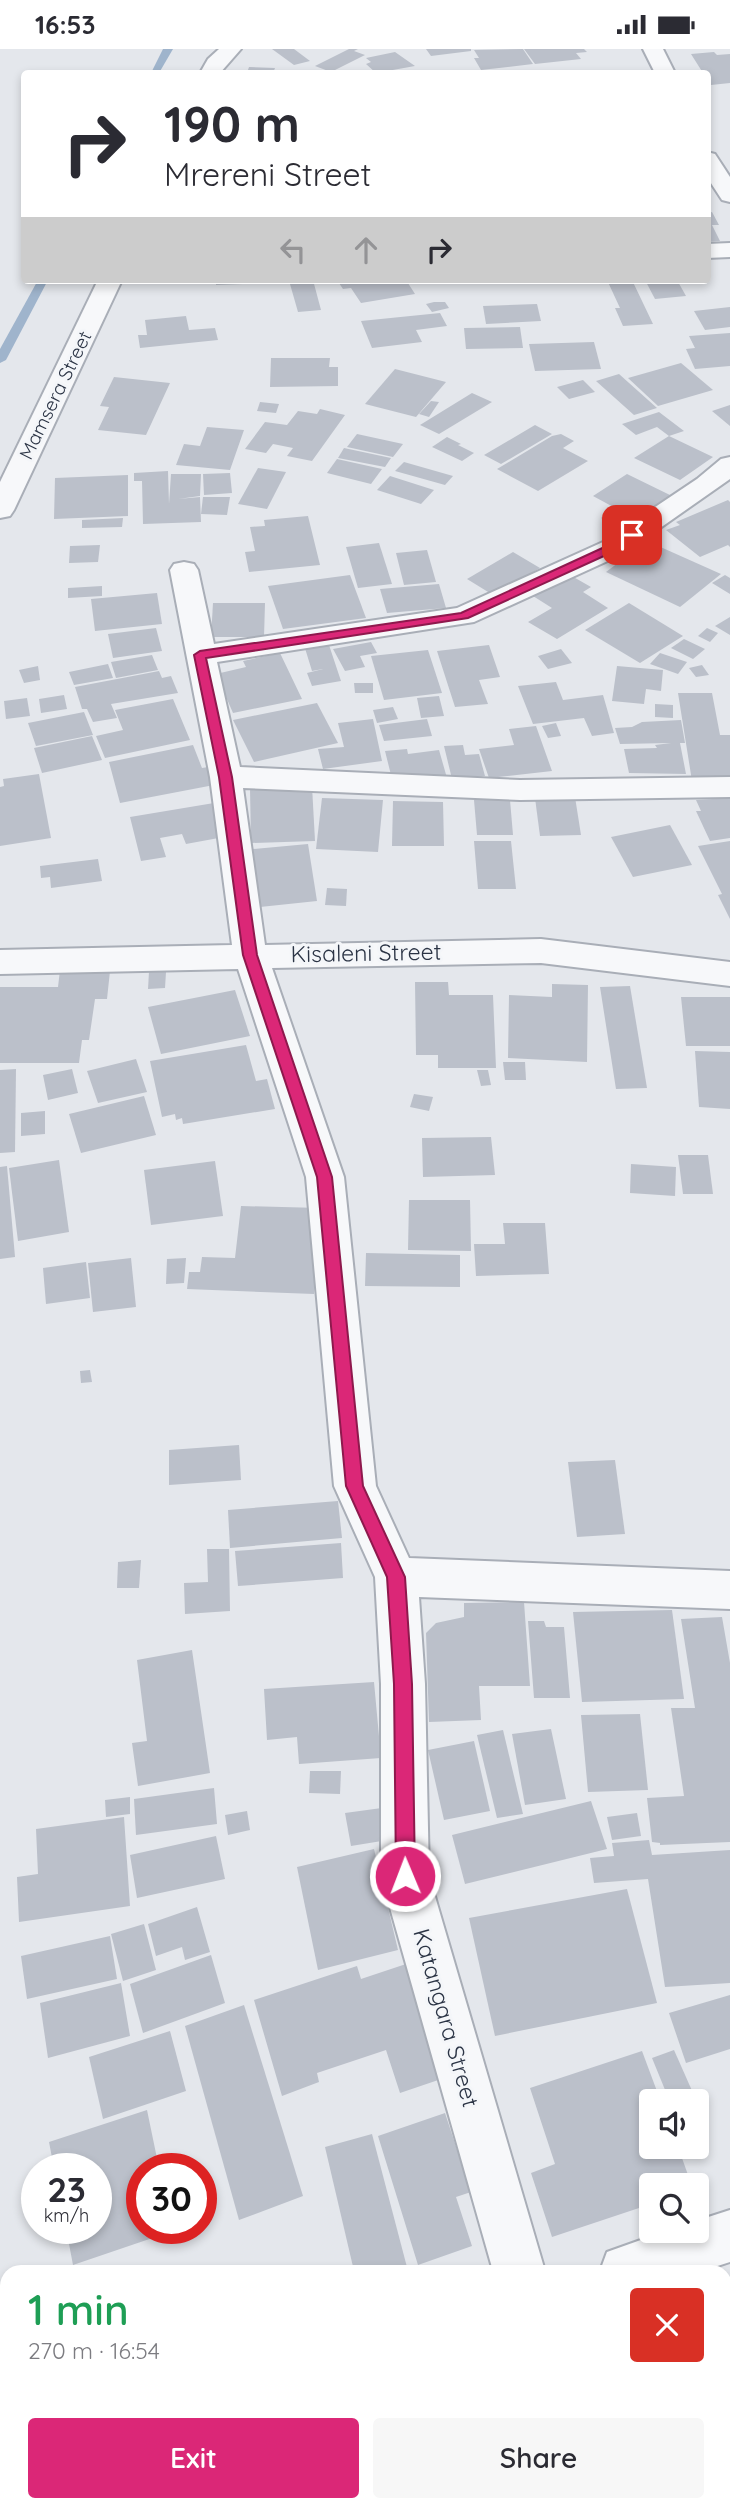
<!DOCTYPE html>
<meta charset="utf-8">
<style>
:root{--surface:#fff;--page:#f7f7f7;--text:#2b2b33;--muted:#7c7c81;--accent:#db2777}
body{margin:0;font-family:Quicksand,sans-serif;background:var(--page);color:var(--text);height:100vh;display:flex;flex-direction:column;font-size:26px;white-space:nowrap}
*{box-sizing:border-box;margin:0}
p{font-size:23px;color:var(--muted)}
.icon{flex:none;width:38px;height:38px;fill:none;stroke:currentColor;stroke-width:2;stroke-linecap:round;stroke-linejoin:round}
.map{position:relative;flex:1;overflow:hidden}
.sheet{position:absolute;left:0px;top:2216px;width:732px;height:247px;display:flex;flex-direction:column;background:var(--surface);border-radius:21px 21px 0 0;box-shadow:0 4px 10px #0003}
.sheet>*{flex:none}
.top-card{position:absolute;left:21px;top:21px;width:690px;height:214px;border-radius:7px;box-shadow:0 4px 10px #0003;background:#fff;color:var(--text);overflow:hidden}
.tools{position:absolute;left:639px;top:2040px;display:grid;gap:14px}
.tools a{display:grid;place-items:center;width:70px;height:70px;border-radius:7px;background:var(--surface);box-shadow:0 4px 10px #0003;font-size:35px}
.speed{position:absolute;left:21px;top:2104px;display:flex;gap:14px;font-size:35px;font-weight:700;text-align:center}
.speed>*{display:grid;place-content:center;width:91px;height:91px;border-radius:50%;background:var(--surface);box-shadow:0 4px 10px #0003;line-height:1}
.speed small{font-size:18px;font-weight:400}
.speed .limit{border:10px solid #d22;background:#fff;color:#111}
.pin{position:absolute;display:grid;place-items:center;width:60px;height:60px;color:#fff;margin:-30px;border-radius:14px;box-shadow:0 4px 10px #0006}
.me{position:absolute;width:77px;margin:-38px;rotate:359deg;stroke-linejoin:round;filter:drop-shadow(0 0 5px #0008)}
.turn{display:flex;align-items:center;gap:24px;height:147px;padding:0 28px;font-size:32px}
.turn .icon{width:91px;height:91px;stroke-width:2.5}
.turn b{display:block;font-size:49px;line-height:60px}
.lanes{display:flex;align-items:center;height:66px;padding:0 28px;background:#0003;justify-content:center;gap:35px;direction:ltr}
.lanes .off{opacity:.35}
.round{display:grid;place-items:center;flex:none;width:74px;height:74px;border-radius:7px;background:var(--page)}
.summary{display:flex;align-items:center;justify-content:space-between;height:119px;padding:0 28px}
h1{font-size:42px;font-weight:600;line-height:52px;color:#1e9e55}
.cta{display:flex;gap:14px;margin-top:auto;padding:14px 28px}
.cta a{flex:1;height:80px;border-radius:7px;background:var(--accent);color:#fff;font-size:28px;font-weight:600;line-height:80px;text-align:center}
.cta a+a{background:var(--page);color:var(--text)}
.status{display:flex;justify-content:space-between;align-items:center;height:49px;padding:0 35px;background:var(--surface);direction:ltr}
.status svg{height:19px;fill:currentColor}
.map>svg:first-child{display:block}
</style>
<div class="status"><b>16:53</b><svg viewBox="0 0 49 12"><path d="M0 12V9h3v3zM5 12V6h3v6zM10 12V3h3v9zM15 12V0h3v12zM26 1h20v11H26zM47 4h2v5h-2z"/></svg></div>
<div class="map">
<svg width="730" height="2462" viewBox="0 0 730 2462">
<rect width="100%" height="100%" fill="#e4e7ec"/>
<g fill="none" stroke-linecap="round" stroke-linejoin="round">
<g fill="#9fb4cc" fill-rule="evenodd">
<path d="M163,0h10l-14,24h-8z"/>
<path d="M38,231h10l-42,80 -6,3v-14z"/>
</g>
</g>
<g fill="#bbc0ca">
<path d="M272,0h22l16,12 -16,4z"/>
<path d="M349,0h9l-4,2 11,4 -34,17 -16,-6z"/>
<path d="M426,0h45v2l-40,5z"/>
<path d="M523,0l10,15 -52,6 -7,-12h5l-5,-8z"/>
<path d="M524,0h60l3,3 -11,1 5,6 -46,5z"/>
<path d="M395,3l20,14 -39,7 -10,-9 5,-2 -5,-4z"/>
<path d="M714,3l3,3 13,-1v29l-19,2 -4,-12h-4l-12,-19z"/>
<path d="M249,18l26,1 -2,5h-26z"/>
<path d="M712,163l7,13h-7l8,16 -13,1v-29z"/>
<path d="M216,231h80v2l-80,3z"/>
<path d="M307,231h6l8,30 -23,2 -8,-28 17,-1z"/>
<path d="M337,231h69l9,14 -54,9 -10,-15 -8,1z"/>
<path d="M607,231h25l21,44 -30,2 -8,-18h5z"/>
<path d="M645,231h32l9,16 -31,3z"/>
<path d="M434,253h11l4,6 -17,4 -6,-8z"/>
<path d="M537,255l4,17 -55,3 -3,-18z"/>
<path d="M730,258v20l-25,3 -11,-19z"/>
<path d="M440,264l7,13 -31,4 6,12 -50,6 -11,-27z"/>
<path d="M186,267l3,14 26,-2 3,12 -78,8 -2,-13h9l-2,-15z"/>
<path d="M520,278l3,21 -57,1 -2,-21z"/>
<path d="M730,284v33l-35,3 -9,-20 9,-1 -6,-12z"/>
<path d="M594,293l7,27 -66,2 -6,-27z"/>
<path d="M271,309h59l-1,9h9v19l-68,1z"/>
<path d="M681,314l32,27 -55,16 -30,-28z"/>
<path d="M395,320l51,13 -30,35 -51,-13z"/>
<path d="M619,325l38,34 -23,7 -38,-34z"/>
<path d="M114,328l56,6 -24,52 -48,-5 11,-23 -9,-1z"/>
<path d="M583,331l12,12 -26,7 -12,-12z"/>
<path d="M472,344l20,9 -53,32 -19,-9z"/>
<path d="M431,352l8,1 -10,15 -10,-3z"/>
<path d="M260,353l19,2 -3,9 -19,-2z"/>
<path d="M730,356v21l-18,-15z"/>
<path d="M320,360l25,6 -33,46 -25,-5 6,-8 -20,-4 -7,9 -21,-4 20,-27 22,3 11,-14 19,3z"/>
<path d="M659,363l25,19 -15,5 44,21 -33,23 -46,-22 35,-22 -12,-9 -21,8 -14,-11z"/>
<path d="M535,376l17,9 -51,30 -17,-9z"/>
<path d="M207,378l37,3 -14,40 -54,-5 8,-21 16,2z"/>
<path d="M357,385l46,10 -10,13 -46,-10z"/>
<path d="M561,385l13,7 -11,7 25,13 -50,30 -41,-22 55,-33z"/>
<path d="M447,388l14,7 -3,1 16,8 -12,8 -30,-14z"/>
<path d="M344,399l47,10 -6,9 -47,-9z"/>
<path d="M337,410l45,10 -11,15 -44,-11z"/>
<path d="M404,413l49,14 -8,9 -50,-14z"/>
<path d="M258,419l28,4 -19,37 -29,-5z"/>
<path d="M168,422l1,33 2,-30h30l-1,22 -22,3 22,-2 1,25 -58,2 -1,-43h-8v-8z"/>
<path d="M230,424l2,20 -28,2 -1,-21z"/>
<path d="M627,425l45,22 -51,33 -20,-11 16,-9 -24,-13z"/>
<path d="M128,426v41l-74,3 1,-41z"/>
<path d="M390,427l44,14 -13,14 -44,-14z"/>
<path d="M203,448h27l-3,18 -26,-1z"/>
<path d="M728,451l2,2v45l-2,-2 -28,12 -34,-27 14,-5 -4,-3z"/>
<path d="M308,467l12,49 -71,7 -4,-20 10,-1 -5,-24 15,-1 -1,-6z"/>
<path d="M123,469l-1,9 -40,1v-8z"/>
<path d="M647,492l74,33 -41,33 -74,-35z"/>
<path d="M379,494l13,41 -34,4 -12,-41z"/>
<path d="M100,496l-2,17 -29,1 1,-17z"/>
<path d="M427,501l9,32 -32,3 -8,-32z"/>
<path d="M513,503l27,16 -47,27 -26,-16z"/>
<path d="M350,526l16,43 -83,11 -15,-43z"/>
<path d="M570,526l21,12 -8,5 25,16 -51,31 -29,-17 24,-14 -19,-12z"/>
<path d="M725,526l5,3v16l-18,-11z"/>
<path d="M439,535l7,24 -59,5 -7,-24z"/>
<path d="M102,537v10l-34,2v-10z"/>
<path d="M157,544l5,31 -67,7 -4,-32z"/>
<path d="M213,554h52l-1,34h-53z"/>
<path d="M629,554l54,33 -43,27 -55,-33z"/>
<path d="M730,568v18l-15,-9z"/>
<path d="M156,579l6,23 -49,7 -5,-24z"/>
<path d="M707,579l11,5 -8,9 -12,-6z"/>
<path d="M684,590l21,10 -12,10 -22,-11z"/>
<path d="M328,593l13,39 -29,5 -5,-13 16,-4 -11,2 -8,-26z"/>
<path d="M371,593l6,11 -17,3 5,11 -20,4 -12,-22z"/>
<path d="M489,596l11,32 -21,3 9,24 -33,3 -18,-56z"/>
<path d="M561,600l11,14 -24,6 -10,-13z"/>
<path d="M428,601l14,43 -58,7 -13,-44z"/>
<path d="M280,604l22,46 -69,14 -17,-39 30,-7 -3,-6z"/>
<path d="M660,604l27,9 -9,12 -28,-10z"/>
<path d="M152,606l6,15 -42,8 -5,-16z"/>
<path d="M108,615l5,14 -39,7 -5,-13z"/>
<path d="M702,616l7,10 -13,2 -7,-9z"/>
<path d="M38,617l2,14 -16,3 -5,-13z"/>
<path d="M617,617l46,4 -2,21 -15,-2 -2,15 -32,-3z"/>
<path d="M159,622l3,7 9,-2 7,17 -67,11 6,14 -24,4 -6,-13h-5l-7,-22z"/>
<path d="M556,633l7,18 40,-5 11,38 -22,3 -8,-18 -51,6 -15,-38z"/>
<path d="M354,634h19v10h-18z"/>
<path d="M678,644h34l8,42h10v45l-38,1z"/>
<path d="M64,646l3,14 -26,4 -2,-14z"/>
<path d="M439,647l5,20 -23,2 -4,-20z"/>
<path d="M27,649l3,18 -24,3 -2,-18z"/>
<path d="M173,650l17,41 -85,18 -9,-22 27,-6 -8,-20z"/>
<path d="M317,654l21,40 -84,19 -21,-42z"/>
<path d="M655,655l18,1v13l-18,-1z"/>
<path d="M393,658l5,12 -21,4 -4,-13z"/>
<path d="M84,663l9,23 -57,11 -8,-23z"/>
<path d="M373,670l9,42 -59,8 -5,-20 26,-2 -6,-24z"/>
<path d="M427,670l5,17 -48,5 -5,-16z"/>
<path d="M681,671l4,23h-5l6,31 -57,-1 -5,-24 33,-1 -2,-3 16,-2 -51,1 -5,-16 17,-1 10,-5z"/>
<path d="M556,674l5,13 -13,2 -6,-12z"/>
<path d="M536,677l16,45 -63,7 -10,-29 35,-4 -5,-16z"/>
<path d="M92,687l10,24 -60,13 -8,-25z"/>
<path d="M193,696l9,23 6,-1 6,18 -94,18 -11,-41z"/>
<path d="M463,696l2,10 14,-1 6,22 -33,3 -8,-33z"/>
<path d="M407,700l1,5 31,-4 8,28 -54,5 -8,-32z"/>
<path d="M39,725l12,64 -51,8v-59l4,-1 -1,-7z"/>
<path d="M312,737l3,55 -64,2 -1,-55z"/>
<path d="M575,748l6,38 -41,1 -5,-38z"/>
<path d="M322,749l61,2 -5,52 -62,-3z"/>
<path d="M730,749v40l-20,3 -14,-30h5l-5,-11z"/>
<path d="M474,751h36l3,35h-36z"/>
<path d="M393,752l50,1 1,44h-52z"/>
<path d="M214,754l10,34 -38,7 -4,-10 -22,4 6,19 -25,4 -11,-44z"/>
<path d="M670,776l22,40 -59,12 -22,-40z"/>
<path d="M474,792h37l5,48h-38z"/>
<path d="M730,792v78l-12,-24 4,-1 -24,-48z"/>
<path d="M308,795l9,57 -57,6 -7,-58z"/>
<path d="M98,810l4,22 -51,7 -1,-11 -9,1 -1,-12z"/>
<path d="M327,839l20,1 -1,17 -21,-1z"/>
<path d="M60,921l50,1 -3,28h-12l-6,41h-7l-3,23h-79v-76h58z"/>
<path d="M149,923h17l-1,16 -17,1z"/>
<path d="M415,933h33l1,13h44l3,73h-58v-13h-22z"/>
<path d="M552,935l36,1 -1,77 -79,-4 1,-63 43,2z"/>
<path d="M630,937l17,102 -31,1 -16,-102z"/>
<path d="M235,941l15,46 -89,18 -13,-47z"/>
<path d="M681,948h49v49h-44z"/>
<path d="M246,996l10,36 11,-2 8,30 -92,15 -1,-6 -6,2 -1,-6 -13,3 -12,-56z"/>
<path d="M695,1002l35,1v57l-31,-2z"/>
<path d="M136,1010l11,33 -49,11 -11,-32z"/>
<path d="M503,1013h22l1,18h-21z"/>
<path d="M16,1020l-1,83 -15,1v-83z"/>
<path d="M72,1020l6,24 -30,7 -5,-25z"/>
<path d="M477,1021h11l3,15 -10,1z"/>
<path d="M414,1045l19,3 -4,14 -19,-4z"/>
<path d="M144,1047l12,39 -75,18 -12,-39z"/>
<path d="M45,1062v23l-24,2v-23z"/>
<path d="M491,1088l4,38 -72,2 -1,-39z"/>
<path d="M678,1106h30l5,39h-30z"/>
<path d="M59,1111l10,72 -51,9 -9,-73z"/>
<path d="M215,1112l8,55 -72,9 -7,-55z"/>
<path d="M631,1115l45,3 -1,29 -45,-3z"/>
<path d="M7,1117l8,91 -15,2v-92z"/>
<path d="M409,1151h61l1,51 -63,-1z"/>
<path d="M241,1157l79,2 -6,86 -127,-5 2,-17h11l2,-15 33,1z"/>
<path d="M503,1174h42l4,51 -73,2 -2,-32h31z"/>
<path d="M366,1204l94,2v32l-95,-1z"/>
<path d="M131,1209l5,49 -43,5 -5,-49z"/>
<path d="M186,1209l-2,25 -18,1 1,-25z"/>
<path d="M86,1213l4,36 -44,6 -3,-36z"/>
<path d="M90,1321l2,12 -11,1 -1,-12z"/>
<path d="M239,1396l2,35 -72,5v-35z"/>
<path d="M615,1411l10,74 -48,3 -9,-75z"/>
<path d="M338,1452l4,37 -112,10 -2,-38z"/>
<path d="M341,1494l2,35 -105,8 -3,-35z"/>
<path d="M207,1500h22l1,62 -45,3 -1,-31 24,-1z"/>
<path d="M141,1511l-2,28h-22l1,-26z"/>
<path d="M524,1553l6,84h-51l2,34 -52,2 -3,-89 10,-10 28,-6v-14z"/>
<path d="M672,1561l12,89 -102,3 -9,-90z"/>
<path d="M722,1568l8,46v179l-70,3v-2l-8,-1 -5,-44 37,-2 -13,-88h24l-14,-89z"/>
<path d="M528,1572h16l2,6h18l6,71h-36z"/>
<path d="M192,1601l18,123 -72,13 -6,-43 15,-2 -10,-81z"/>
<path d="M374,1633l7,76 -82,6 -2,-27 -30,3 -3,-51z"/>
<path d="M640,1665l8,76 -60,2 -7,-77z"/>
<path d="M551,1680l15,70 -41,6 -13,-71z"/>
<path d="M503,1681l20,84 -26,4 -20,-83z"/>
<path d="M474,1692l16,70 -46,9 -16,-70z"/>
<path d="M310,1722h31l-1,23 -31,-1z"/>
<path d="M214,1739l3,36 -81,11 -2,-36z"/>
<path d="M130,1748v17l-24,3 -1,-17z"/>
<path d="M591,1752l16,48 -142,35 -13,-49z"/>
<path d="M389,1758l5,32 -43,7 -6,-33z"/>
<path d="M247,1762l3,19 -22,5 -3,-20z"/>
<path d="M637,1764l4,23 -29,4 -5,-23z"/>
<path d="M124,1768l6,89 -111,16 -2,-45 21,-3 -2,-45z"/>
<path d="M216,1787l9,43 -88,19 -7,-43z"/>
<path d="M649,1791l3,15 78,-5v133l-65,4 -17,-108 -54,4 -4,-25 24,-2 -2,-13z"/>
<path d="M374,1800l24,101 -80,20 -21,-103z"/>
<path d="M627,1840l30,114 -162,33 -26,-118z"/>
<path d="M197,1858l13,45 -25,8 -3,-13 -26,9 -8,-32z"/>
<path d="M144,1875l12,46 -33,11 -12,-47z"/>
<path d="M110,1887l7,43 -90,20 -6,-43z"/>
<path d="M211,1906l14,48 -82,30 -13,-49z"/>
<path d="M415,1912l38,114 -53,18 -14,-43 -69,23 2,9 -37,14 -28,-96 103,-34 4,13z"/>
<path d="M121,1934l9,53 -82,22 -8,-55z"/>
<path d="M730,1946v54l-44,14 -17,-50z"/>
<path d="M244,1956l59,191 -64,24 -54,-194z"/>
<path d="M170,1982l16,60 -83,28 -14,-62z"/>
<path d="M674,2001l19,43 -23,9 -18,-44z"/>
<path d="M642,2002l19,51h-10v45h27l14,39h-41v18l-99,33 -21,-64 24,-9 -25,-76z"/>
<path d="M147,2061l12,58h-17v60h30l1,3 -100,34 -7,-37h30v-60h-42l-5,-26z"/>
<path d="M445,2064l26,79 -15,5 16,49 -54,19 -40,-129z"/>
<path d="M372,2085l36,137h-54l-29,-124z"/>
<path d="M725,2232l5,15 -1,157 -5,-16z"/>
<path d="M216,2455h198l-1,7h-199z"/>
</g>
<g fill="none" stroke-linecap="round" stroke-linejoin="round">
<g stroke="#a9aeb7" stroke-width="4">
<g id="minor">
<path d="M219,0h22l-21,24h-20l8,-14z"/>
<path d="M643,0h20l12,24h-20z"/>
<path d="M707,103l8,2 15,23v25l-8,-2 -15,-23z"/>
<path d="M730,194v14l-23,1v-14z"/>
<path d="M98,231h24l-108,230 -4,6 -10,2v-36z"/>
<path d="M730,408v22l-107,75 -149,68 -257,40 23,105 280,13 210,-3v20l-210,3 -277,-12 22,157 276,-6 189,23v24l-189,-23 -269,5 72,209 32,309 33,72 321,13v38l-311,-12 6,87 4,192 116,395h-52l-112,-395v-192l-6,-107 -41,-91 -28,-309 -68,-208 -238,5v-24l232,-5 -22,-168 -40,-207 4,-6 10,-2 10,2 4,6 16,74 243,-36 146,-66 94,-63 24,-20z"/>
<path d="M730,2161v52l-28,9h-102l7,-19 59,-21h30v-10z"/>
<path d="M7,2433v22h44l-3,7h-48v-26z"/>
<path d="M632,2455h57l3,7h-57z"/>
</g>
</g>
<use href="#minor" fill="#f7f8fa" fill-rule="evenodd"/>
</g>
<path fill="#db2777" stroke="#8e194d" stroke-width="2" d="M632,483l6,3 -2,3 -19,12 -149,68 -262,40 26,119 25,178 75,222 31,309 42,91 7,107 3,192 -3,7 -7,2 -7,-2 -2,-7 -2,-192 -7,-107 -41,-91 -29,-309 -74,-222 -24,-178 -25,-122 6,-4 261,-38 148,-68z"/>
<g text-anchor="middle" stroke-width="6" stroke-linejoin="round" paint-order="stroke">
<g font-size="19" fill="#2b3445" stroke="#f4f6f9">
<text transform="translate(55 346) rotate(-64)" y="7">Mamsera Street</text>
</g>
<g font-size="23" fill="#2b3445" stroke="#f4f6f9">
<text transform="translate(366 904) rotate(-1)" y="8">Kisaleni Street</text>
<text transform="translate(446 1969) rotate(74)" y="8">Katangara Street</text>
</g>
</g>
</svg>
<div class="tools">
<a><svg class="icon" aria-label="sound" viewBox="0 0 24 24"><path d="M4 9h4l5-4v14l-5-4H4zM17 9q2 3 0 6"/></svg></a>
<a><svg class="icon" aria-label="search" viewBox="0 0 24 24"><circle cx="10" cy="10" r="6"/><path d="M15 15l6 6"/></svg></a>
</div>
<div class="speed"><div>23<small>km/h</small></div><div class="limit">30</div></div>
<div class="pin" style="left:632px;top:486px;background:#d93025"><svg class="icon" aria-label="arrive" viewBox="0 0 24 24"><path d="M6 21V4h12l-3 4 3 4H6"/></svg></div>
<svg class="me" style="left:405px;top:1827px" viewBox="-20 -20 40 40"><circle r="17" fill="#db2777" stroke="#fff" stroke-width="3"/><path d="M0-11L8 9 0 5-8 9z" fill="#fff"/></svg>
<div class="top-card">
<div class="turn"><svg class="icon" aria-label="right" viewBox="0 0 24 24"><path d="M7 20v-9h11M14 6l5 5-5 5"/></svg><div><b>190 m</b>Mrereni Street</div></div>
<div class="lanes"><svg class="icon off" aria-label="left" viewBox="0 0 24 24"><path d="M17 20v-9H6M10 6l-5 5 5 5"/></svg><svg class="icon off" aria-label="ahead" viewBox="0 0 24 24"><path d="M12 20V5M6 11l6-6 6 6"/></svg><svg class="icon" aria-label="right" viewBox="0 0 24 24"><path d="M7 20v-9h11M14 6l5 5-5 5"/></svg></div>
</div>
<section class="sheet">
<div class="summary"><div><h1>1 min</h1><p>270 m · 16:54</p></div><a class="round" style="background:#d93025;color:#fff"><svg class="icon" aria-label="close" viewBox="0 0 24 24"><path d="M6 6l12 12M18 6L6 18"/></svg></a></div>
<div class="cta"><a>Exit</a><a>Share</a></div>
</section>
</div>
